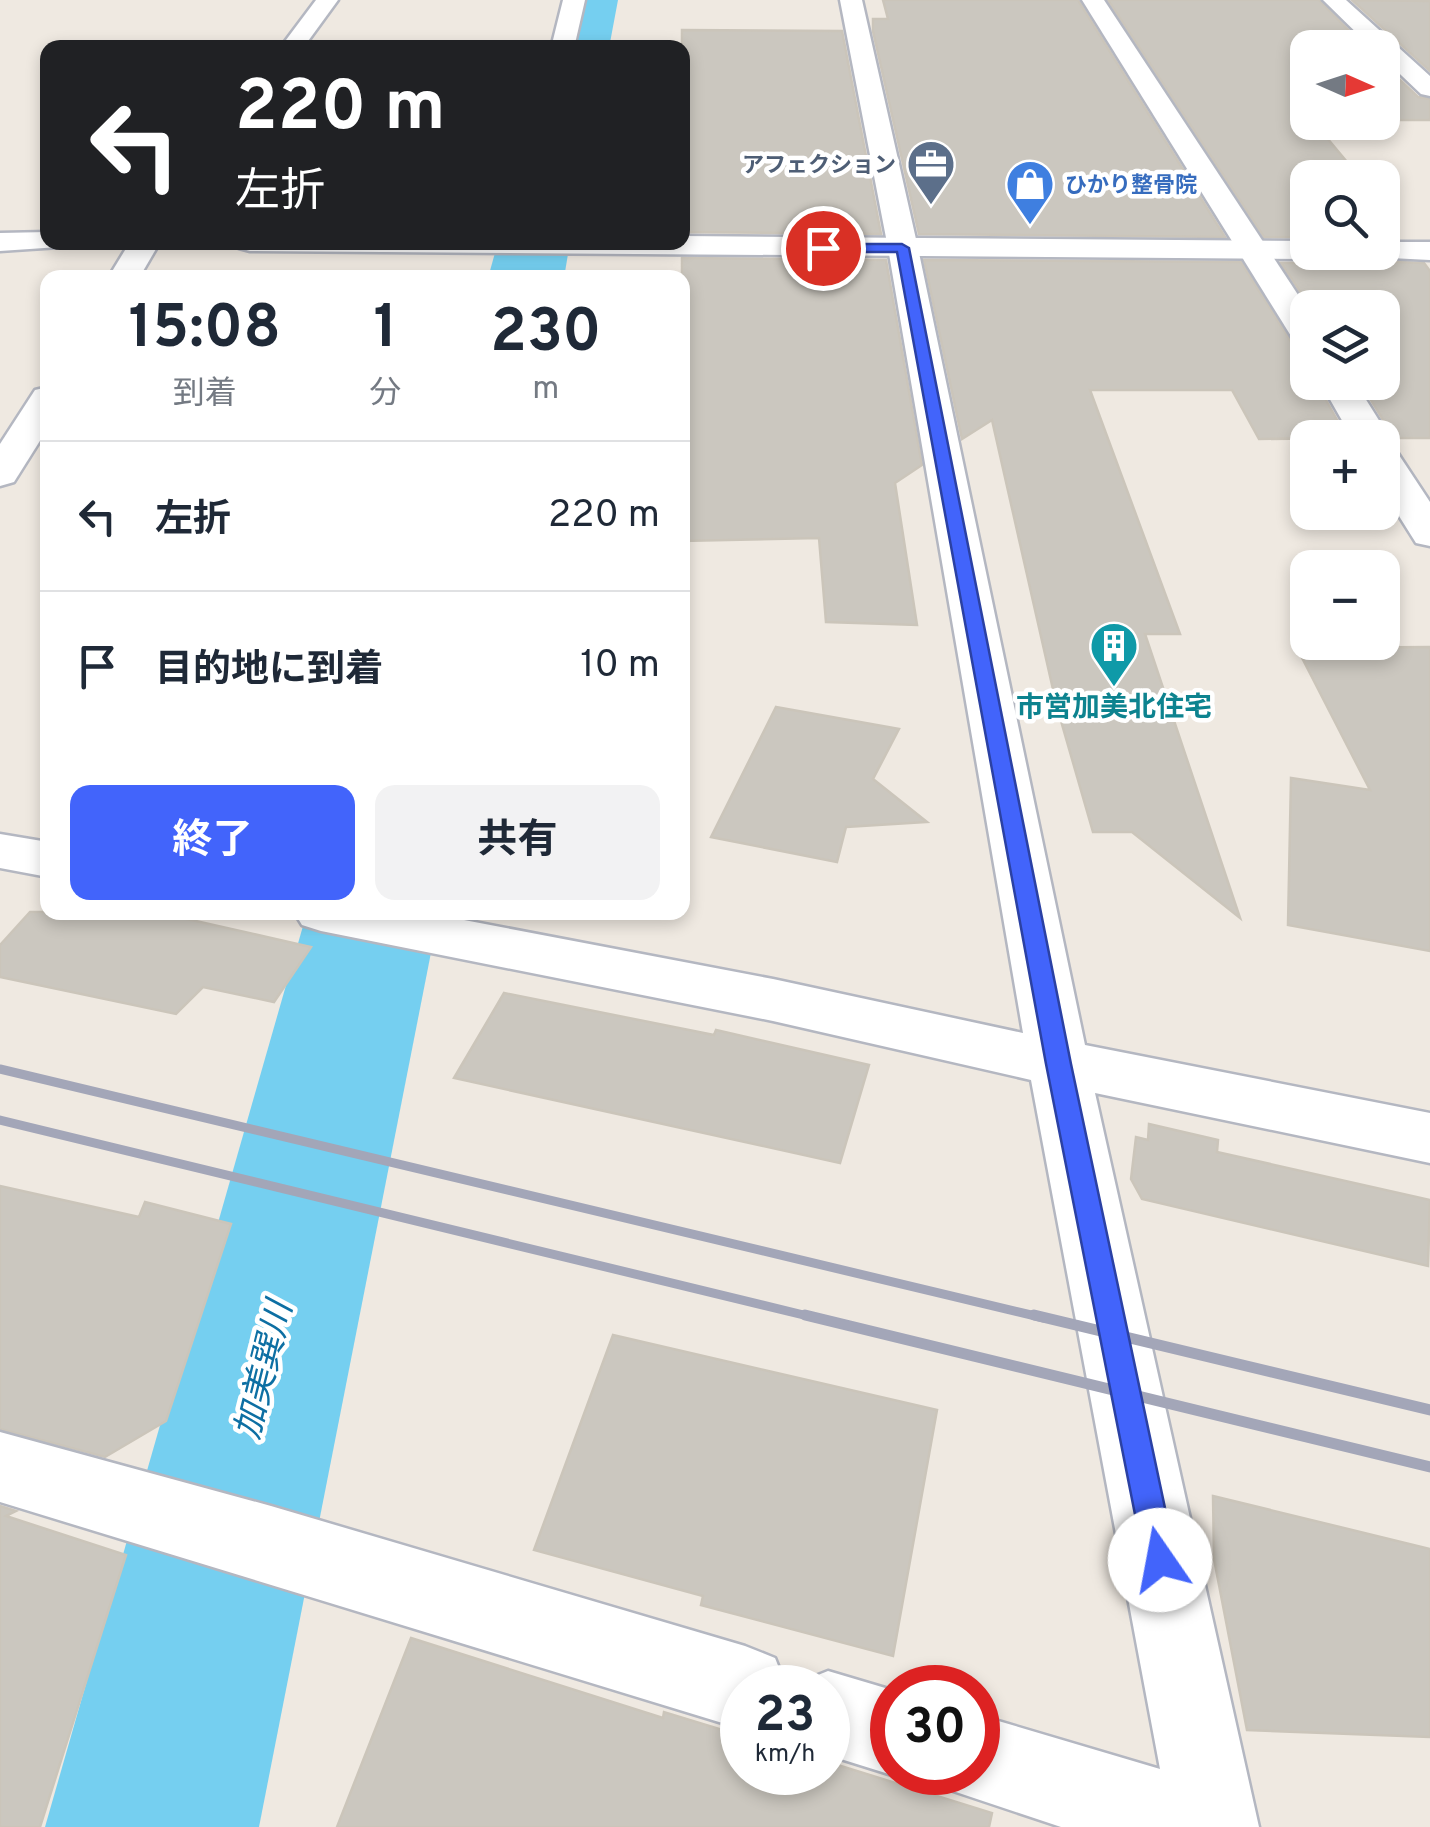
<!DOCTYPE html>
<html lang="ja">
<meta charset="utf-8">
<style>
:root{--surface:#fff;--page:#f2f2f3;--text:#1f2937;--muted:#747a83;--line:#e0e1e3;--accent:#4264fb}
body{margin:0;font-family:Overpass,"Noto Sans JP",sans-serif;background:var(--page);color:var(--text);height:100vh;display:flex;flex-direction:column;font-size:38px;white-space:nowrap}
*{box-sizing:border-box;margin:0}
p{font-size:32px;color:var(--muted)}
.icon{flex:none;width:55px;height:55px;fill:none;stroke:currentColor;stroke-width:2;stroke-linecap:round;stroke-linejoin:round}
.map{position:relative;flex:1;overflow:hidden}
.drawer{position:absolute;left:40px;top:270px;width:650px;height:650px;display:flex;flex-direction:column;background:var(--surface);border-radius:20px;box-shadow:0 5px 15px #0003}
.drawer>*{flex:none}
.guide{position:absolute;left:40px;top:40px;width:650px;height:210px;border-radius:20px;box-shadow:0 5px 15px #0003;background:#202124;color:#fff;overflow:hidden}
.needle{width:65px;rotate:93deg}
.tools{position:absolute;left:1290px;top:30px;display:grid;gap:20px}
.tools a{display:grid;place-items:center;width:110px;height:110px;border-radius:20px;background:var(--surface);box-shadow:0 5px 15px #0003;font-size:50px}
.speed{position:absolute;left:720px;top:1665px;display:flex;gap:20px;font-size:50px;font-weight:700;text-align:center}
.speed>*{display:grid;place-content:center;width:130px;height:130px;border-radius:50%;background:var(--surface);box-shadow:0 5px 15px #0003;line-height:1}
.speed small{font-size:25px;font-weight:400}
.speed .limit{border:15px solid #d22;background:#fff;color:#111}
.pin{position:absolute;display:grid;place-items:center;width:85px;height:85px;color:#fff;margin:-42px;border:5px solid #fff;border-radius:50%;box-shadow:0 2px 10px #0007}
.me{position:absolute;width:110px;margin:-55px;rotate:348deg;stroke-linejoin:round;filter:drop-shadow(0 0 8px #0008)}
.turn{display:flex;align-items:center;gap:35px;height:210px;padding:0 30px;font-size:45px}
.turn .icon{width:130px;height:130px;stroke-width:2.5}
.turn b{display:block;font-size:70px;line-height:85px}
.eta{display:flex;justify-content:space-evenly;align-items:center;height:170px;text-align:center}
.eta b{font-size:60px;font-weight:700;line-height:70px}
.primary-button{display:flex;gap:20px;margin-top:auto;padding:20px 30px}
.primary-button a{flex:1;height:115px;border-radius:20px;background:var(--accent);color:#fff;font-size:40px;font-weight:700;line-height:115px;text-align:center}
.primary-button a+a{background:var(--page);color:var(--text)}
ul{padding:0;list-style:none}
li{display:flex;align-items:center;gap:30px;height:150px;padding:0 30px;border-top:2px solid var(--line)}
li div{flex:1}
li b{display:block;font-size:38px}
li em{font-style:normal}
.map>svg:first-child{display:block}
</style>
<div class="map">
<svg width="1430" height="1827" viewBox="0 0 1430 1827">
<rect width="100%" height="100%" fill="#efe9e1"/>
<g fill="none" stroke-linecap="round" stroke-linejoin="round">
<g fill="#75cff0" fill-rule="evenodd">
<path d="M568,0h50l-9,48h-55z"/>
<path d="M498,242h72l-6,36h-76z"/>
<path d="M307,912h132l-180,915h-214z"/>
</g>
</g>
<g fill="#cbc7bf" stroke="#cbc5ba" stroke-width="2.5">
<path d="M883,0h195l147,237 -306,-3 -46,-203v-12h15z"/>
<path d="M1108,0h211l47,48h-58v74l73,2 -64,2 40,48 -49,4v59h-44z"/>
<path d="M1352,0l78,1v70z"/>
<path d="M682,30l160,1 39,203 -199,-2z"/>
<path d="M1382,63l36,34 12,2v21h-48z"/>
<path d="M1325,252h39l7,9 53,2 6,8v167h-36l-34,-56h22v-74h-71l-30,-45h27z"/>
<path d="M682,258l204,2 36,205 -27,18 22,142 -91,-3 -7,-84 -137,3z"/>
<path d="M924,260l317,2 52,83 15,5v32h8l31,56 -88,1 -27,-49h-142l90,244h-35l95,284 -108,-86h-39l-36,-125 -65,-287 -30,19z"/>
<path d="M1430,647v304l-142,-26 3,-147 79,12 -73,-142z"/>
<path d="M776,707l123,22 -26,50 54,43 -81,5 -9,35 -126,-25z"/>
<path d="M30,912h126l155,35 -37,55 -71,-15 -27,27 -176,-37v-32z"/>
<path d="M504,993l210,42 2,-5 153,35 -29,98 -386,-85z"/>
<path d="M1149,1124l69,16 -1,12 213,48 -2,66 -286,-67 -11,-20 5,-42 12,3z"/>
<path d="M0,1186l139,31 6,-15 86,22 -65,197 -61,36 -105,-28z"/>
<path d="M613,1335l324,75 -44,246 -192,-51 2,-9 -169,-46z"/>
<path d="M1213,1496l217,53v188l-183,-7 -33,-171z"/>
<path d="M0,1506l16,5 -10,5 120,39 -86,272h-40z"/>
<path d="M411,1638l252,80 1,-6 78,24v36h86v-10l164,51 -3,14h-652z"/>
</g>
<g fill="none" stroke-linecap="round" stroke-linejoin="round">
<g stroke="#b4b7c1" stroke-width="5">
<g id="street">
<path d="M316,0h22l-35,48h-23z"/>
<path d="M563,0h22l-11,48h-23z"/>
<path d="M840,0h22l56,248 167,797 345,68v50l-335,-70 164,734h-198l-114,-38 -6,-17h37v-57l182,54 -129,-689 -258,-59 -452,-90 -19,-6 -8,-13h128l351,67 250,54 -135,-785z"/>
<path d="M1082,0h22l204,310v36l-12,-3 -5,-7z"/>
<path d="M130,242h30l-21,36h-31z"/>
<path d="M1320,382h35l35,56 -6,8 11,3 35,53v44l-14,-3 -34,-54v-51h-30z"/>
<path d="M48,387v41l-34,54 -14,4v-42l35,-54z"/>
<path d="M0,834l48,8v35l-48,-9z"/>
<path d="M0,1432l271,74 474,140 30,12 12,30h-45v41l-742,-227z"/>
<path d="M828,1671l64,19v82h5l-5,3 -64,-20v-67h-32l2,-5z"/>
</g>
</g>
<g stroke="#b4b7c1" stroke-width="5">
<g id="secondary">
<path d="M1323,0h23l84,76v20l-9,-2 -39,-37v-9h-10z"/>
<path d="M48,232v10h14l-3,5 -59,4v-18z"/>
<path d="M682,236l626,5v11h13l-13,7 -1058,-8 -11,-3 -4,-6h447z"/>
<path d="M1382,242h48v18l-59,-3 -3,-5h14z"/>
</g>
</g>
<use href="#street" fill="#fff" fill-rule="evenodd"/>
<use href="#secondary" fill="#fff" fill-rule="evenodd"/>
<g stroke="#a3a6b8" stroke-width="9">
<path d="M0,1069l1044,249"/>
<path d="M0,1120l816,198"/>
</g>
<g stroke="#a3a6b8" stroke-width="11">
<path d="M805,1315l625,152"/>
<path d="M1034,1315l396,95"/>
</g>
</g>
<path fill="#4264fb" stroke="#2b41a3" stroke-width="2.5" d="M902,244l7,4 162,816 105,496 -4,11 -12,5 -12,-5 -4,-11 -98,-496 -149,-812h-74l-6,-4 6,-4z"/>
<defs>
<g id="office-pin" transform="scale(2.5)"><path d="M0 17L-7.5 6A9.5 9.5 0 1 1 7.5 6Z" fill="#5c6f8a" stroke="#fff"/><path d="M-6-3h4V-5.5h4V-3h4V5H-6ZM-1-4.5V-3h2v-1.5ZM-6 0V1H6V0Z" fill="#fff"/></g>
<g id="shop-pin" transform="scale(2.5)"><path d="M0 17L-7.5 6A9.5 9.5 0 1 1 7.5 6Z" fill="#3f7fe0" stroke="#fff"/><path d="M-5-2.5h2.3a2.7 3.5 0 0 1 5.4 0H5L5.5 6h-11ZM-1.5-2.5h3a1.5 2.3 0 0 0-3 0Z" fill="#fff"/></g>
<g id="building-pin" transform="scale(2.5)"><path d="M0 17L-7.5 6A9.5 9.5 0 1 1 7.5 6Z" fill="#0f9aa8" stroke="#fff"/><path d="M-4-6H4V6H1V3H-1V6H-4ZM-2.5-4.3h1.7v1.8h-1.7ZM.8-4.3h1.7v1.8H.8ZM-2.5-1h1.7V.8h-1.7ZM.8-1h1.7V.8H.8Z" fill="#fff"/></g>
</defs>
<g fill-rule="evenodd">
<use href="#office-pin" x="931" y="164"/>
<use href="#shop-pin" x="1030" y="184"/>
<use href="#building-pin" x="1114" y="646"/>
</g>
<g text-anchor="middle" stroke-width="9" stroke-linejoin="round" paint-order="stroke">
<g font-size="22" font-weight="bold" fill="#4e5e75" stroke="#fff" text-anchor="end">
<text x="896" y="172">アフェクション</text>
</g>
<g font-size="22" font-weight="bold" fill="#366cbe" stroke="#fff" text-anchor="start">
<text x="1065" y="192">ひかり整骨院</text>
</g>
<g font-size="28" font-weight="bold" fill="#0d838f" stroke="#fff">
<text x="1114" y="716">市営加美北住宅</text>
</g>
<g font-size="35" font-style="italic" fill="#0d6fa3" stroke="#fff">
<text transform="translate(263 1370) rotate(-76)" y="12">加美巽川</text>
</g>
</g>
</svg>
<div class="tools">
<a><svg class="needle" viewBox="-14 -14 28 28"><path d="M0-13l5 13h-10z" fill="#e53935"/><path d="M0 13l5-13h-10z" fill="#747a83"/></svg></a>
<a><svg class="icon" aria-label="search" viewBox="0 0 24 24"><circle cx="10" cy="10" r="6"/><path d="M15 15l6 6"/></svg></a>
<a><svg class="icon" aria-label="layers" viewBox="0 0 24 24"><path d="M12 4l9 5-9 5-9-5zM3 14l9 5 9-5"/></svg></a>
<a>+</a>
<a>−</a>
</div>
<div class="speed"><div>23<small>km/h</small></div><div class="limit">30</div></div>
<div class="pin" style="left:823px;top:248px;background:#d93025"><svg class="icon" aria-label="arrive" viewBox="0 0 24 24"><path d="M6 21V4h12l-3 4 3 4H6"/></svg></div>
<svg class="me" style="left:1160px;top:1560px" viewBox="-20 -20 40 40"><circle r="19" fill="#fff"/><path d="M0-13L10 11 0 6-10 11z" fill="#4264fb"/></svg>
<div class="guide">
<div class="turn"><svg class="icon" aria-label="left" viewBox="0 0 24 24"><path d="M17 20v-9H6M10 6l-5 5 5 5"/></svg><div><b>220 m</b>左折</div></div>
</div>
<section class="drawer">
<div class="eta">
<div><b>15:08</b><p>到着</p></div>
<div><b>1</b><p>分</p></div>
<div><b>230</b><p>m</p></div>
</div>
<ul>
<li><svg class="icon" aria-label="left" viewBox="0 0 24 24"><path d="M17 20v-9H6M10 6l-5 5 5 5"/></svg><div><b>左折</b></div><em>220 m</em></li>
<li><svg class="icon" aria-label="arrive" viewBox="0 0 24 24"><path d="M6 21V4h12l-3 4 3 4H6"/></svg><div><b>目的地に到着</b></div><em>10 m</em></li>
</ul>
<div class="primary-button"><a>終了</a><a>共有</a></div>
</section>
</div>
